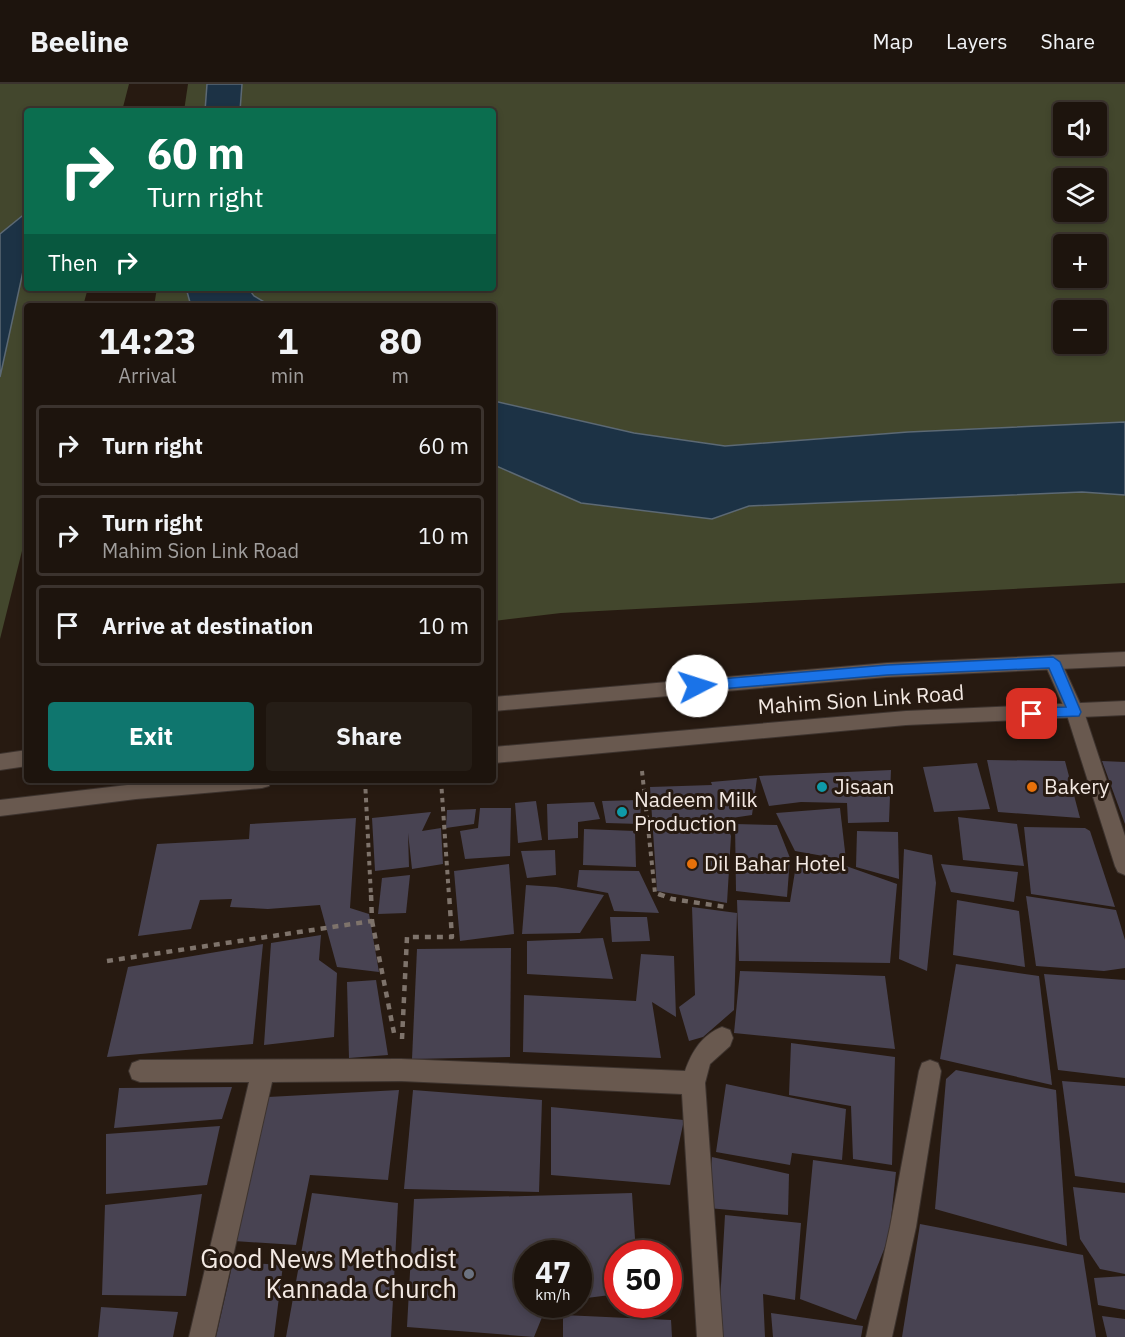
<!DOCTYPE html>
<meta charset="utf-8">
<style>
:root{--surface:#1d140d;--page:#251d16;--text:#f1f3f6;--muted:#a09e9d;--line:#3b332e;--accent:#0f766e}
body{margin:0;font-family:"IBM Plex Sans",sans-serif;background:var(--page);color:var(--text);height:100vh;display:flex;flex-direction:column;font-size:22px;white-space:nowrap}
*{box-sizing:border-box;margin:0}
p{font-size:20px;color:var(--muted)}
.icon{flex:none;width:33px;height:33px;fill:none;stroke:currentColor;stroke-width:2;stroke-linecap:round;stroke-linejoin:round}
.map{position:relative;flex:1;overflow:hidden}
.sheet{position:absolute;left:24px;top:219px;width:472px;height:480px;display:flex;flex-direction:column;background:var(--surface);border-radius:6px;box-shadow:0 3px 9px #0003,0 0 0 2px var(--line)}
.sheet>*{flex:none}
.top-card{position:absolute;left:24px;top:24px;width:472px;height:183px;border-radius:6px;box-shadow:0 3px 9px #0003,0 0 0 2px var(--line);background:#0b6e4f;color:#fff;overflow:hidden}
.buttons{position:absolute;left:1053px;top:18px;display:grid;gap:12px}
.buttons a{display:grid;place-items:center;width:54px;height:54px;border-radius:6px;background:var(--surface);box-shadow:0 3px 9px #0003,0 0 0 2px var(--line);font-size:30px}
.speed{position:absolute;left:514px;top:1156px;display:flex;gap:12px;font-size:30px;font-weight:700;text-align:center}
.speed>*{display:grid;place-content:center;width:78px;height:78px;border-radius:50%;background:var(--surface);box-shadow:0 3px 9px #0003,0 0 0 2px var(--line);line-height:1}
.speed small{font-size:15px;font-weight:400}
.speed .limit{border:9px solid #d22;background:#fff;color:#111}
.pin{position:absolute;display:grid;place-items:center;width:51px;height:51px;color:#fff;margin:-26px;border-radius:12px;box-shadow:0 3px 9px #0006}
.me{position:absolute;width:66px;margin:-33px;rotate:85deg;stroke-linejoin:round;filter:drop-shadow(0 0 4px #0008)}
.turn{display:flex;align-items:center;gap:21px;height:126px;padding:0 24px;font-size:27px}
.turn .icon{width:78px;height:78px;stroke-width:2.5}
.turn b{display:block;font-size:42px;line-height:51px}
.then{display:flex;align-items:center;height:57px;padding:0 24px;background:#0003;gap:12px;font-size:22px}
.eta{display:flex;justify-content:space-evenly;align-items:center;height:102px;text-align:center}
.eta b{font-size:36px;font-weight:700;line-height:42px}
.primary-button{display:flex;gap:12px;margin-top:auto;padding:12px 24px}
.primary-button a{flex:1;height:69px;border-radius:6px;background:var(--accent);color:#fff;font-size:24px;font-weight:700;line-height:69px;text-align:center}
.primary-button a+a{background:var(--page);color:var(--text)}
ul{padding:0;list-style:none}
li{display:flex;align-items:center;gap:18px;height:81px;margin:0 12px 9px;padding:0 12px;border:3px solid var(--line);border-radius:6px}
li div{flex:1}
li b{display:block;font-size:22px}
li em{font-style:normal}
header{display:flex;align-items:center;gap:36px;box-sizing:border-box;height:84px;padding:0 30px;background:var(--surface);border-bottom:2px solid var(--line)}
header strong{font-size:28px}
nav{display:flex;gap:33px;margin-inline-start:auto;font-size:21px}
.map>svg:first-child{display:block}
</style>
<header>
<strong>Beeline</strong>
<nav><a>Map</a><a>Layers</a><a>Share</a></nav>
</header>
<div class="map">
<svg width="1125" height="1253" viewBox="0 0 1125 1253">
<rect width="100%" height="100%" fill="#271a11"/>
<g fill="#43472d" fill-rule="evenodd">
<path d="M0,0h129l-7,27h-95v101l-27,22z"/>
<path d="M188,0h19l-2,27h-21z"/>
<path d="M242,0h883v338l-217,10 -183,14 -91,-13 -140,-32v-95h-223l-18,-10 -5,-8h246v-177h-254zM1064,28h32v34h-32zM1064,94h32v34h-32zM1064,160h32v34h-32zM1064,226h32v34h-32z"/>
<path d="M27,169v35h61l-5,18h-56v225l-27,108v-262z"/>
<path d="M157,204h29l5,18h-37z"/>
<path d="M494,381l87,38 131,16 37,-13 333,-14 43,3v88l-564,30 -67,8z"/>
</g>
<g fill="#1c3245" stroke="#5c6974" stroke-width="1.5">
<path d="M207,0h35l-2,27h-35z"/>
<path d="M27,128v41l-27,124v-143z"/>
<path d="M186,204h62l6,8 17,10h-80z"/>
<path d="M494,317l140,32 91,13 183,-14 217,-10v73l-43,-3 -333,14 -37,13 -131,-16 -87,-38z"/>
</g>
<g fill="#484352">
<path d="M987,676l78,1 15,57 -82,-6z"/>
<path d="M1102,677l23,1v62z"/>
<path d="M977,679l13,46 -56,3 -11,-45z"/>
<path d="M891,686l-2,52 -41,1 -1,-20 -46,-1 -32,4 -10,-30z"/>
<path d="M757,694l-5,37 -27,4 6,17 -4,67 -70,-12 -7,-104 62,-2 -1,-3z"/>
<path d="M641,716l-1,24 -34,-1 -4,-22z"/>
<path d="M536,717l6,39 -24,3 -3,-40z"/>
<path d="M594,718l6,17 -22,3v16l-30,2 -1,-36z"/>
<path d="M480,724h31l-1,48 -45,3 -5,-28 18,-3z"/>
<path d="M840,724l6,52 -51,-9 -19,-38z"/>
<path d="M476,725l-2,15 -28,4 1,-18z"/>
<path d="M431,728l-9,19 19,-3 2,36 -31,5 -4,-36 1,34 -34,4 -3,-53z"/>
<path d="M958,733l59,7 7,42 -61,-6z"/>
<path d="M356,734l-6,90 19,6 10,58 -42,-5 -17,-62 -52,4 -38,-2 2,-8 -32,1 -9,29 -53,7 19,-92 92,-5 1,-15z"/>
<path d="M735,740l42,1 13,33 -3,39 -51,-6z"/>
<path d="M1024,743l61,1 5,3 25,76 -84,-13z"/>
<path d="M584,745l51,2 1,36 -53,-2z"/>
<path d="M857,747l41,1 1,47 -43,-12z"/>
<path d="M904,765l28,6 4,28 -9,88 -28,-12z"/>
<path d="M555,766l1,25 -29,3 -6,-27z"/>
<path d="M797,775l49,7 51,18 -7,79 -151,-2 -2,-61 53,2z"/>
<path d="M509,780l5,70 -54,7 -6,-70z"/>
<path d="M941,780l77,8 -4,30 -63,-10z"/>
<path d="M579,786l60,1 20,42 -45,-2 -6,-18 -31,-6z"/>
<path d="M410,791l-4,38 -28,1 4,-36z"/>
<path d="M526,801l30,2 48,8 -24,38 -58,1z"/>
<path d="M1026,812l90,14 9,30v28l-21,3 -68,-5z"/>
<path d="M957,816l62,11 6,56 -72,-12z"/>
<path d="M692,823l45,6 -3,97 -31,27 -14,4 -10,-34 16,-12z"/>
<path d="M610,833h37l3,24 -38,1z"/>
<path d="M321,851l-2,25 18,13 -3,64 -70,8 7,-102z"/>
<path d="M603,854l10,41 -86,-5v-33z"/>
<path d="M263,860l-10,100 -146,13 21,-90z"/>
<path d="M511,864l-1,109 -98,2 5,-110z"/>
<path d="M641,870l33,2 2,61 -24,-15 9,56 -138,-6 1,-57 112,6z"/>
<path d="M956,880l83,12 13,109 -112,-26z"/>
<path d="M740,887l145,5 10,73 -161,-16z"/>
<path d="M1044,890l81,6v98l-67,-8z"/>
<path d="M376,896l12,75 -39,3 -2,-76z"/>
<path d="M791,959l104,14 -3,108 -39,-6 -2,-53 -62,-11z"/>
<path d="M956,986l100,20 11,156 -132,-37 11,-130z"/>
<path d="M1062,997l63,5v97l-50,-7z"/>
<path d="M726,1000l120,25 -4,51 -50,-7 -2,12 -74,-13z"/>
<path d="M232,1003l-10,32 -108,9 5,-40z"/>
<path d="M399,1006l-11,90 -78,-5 -14,70 -62,-4 34,-144z"/>
<path d="M413,1006l129,10 -3,92 -135,-3z"/>
<path d="M551,1023l133,13 -14,65 -119,-10z"/>
<path d="M220,1042l-13,59 -101,9v-60z"/>
<path d="M712,1073l77,17 -1,41 -80,-7z"/>
<path d="M813,1076l83,12 -7,65 -33,83 -56,-21z"/>
<path d="M1073,1103l52,6v81l-25,-5 -20,-30z"/>
<path d="M312,1109l86,10 -7,134h-105z"/>
<path d="M632,1109l4,61h-18v40l-39,5v-45h-51v51h19l-13,32 -127,-10 7,-128z"/>
<path d="M202,1110l-16,102 -84,-1 3,-90z"/>
<path d="M725,1131l76,8 -6,77 -32,-6 2,43h-47z"/>
<path d="M920,1140l163,31 13,82h-194z"/>
<path d="M233,1178l50,3 -9,72h-58z"/>
<path d="M1125,1192v34l-27,-5 -4,-27z"/>
<path d="M101,1223l77,5 -5,25h-75z"/>
<path d="M771,1229l92,13 -2,11h-88z"/>
<path d="M563,1231l108,5 1,17h-109z"/>
<path d="M1102,1232l23,3v18h-18z"/>
</g>
<g fill="none" stroke-linecap="round" stroke-linejoin="round">
<g stroke="#3d332e" stroke-width="2">
<g id="street">
<path d="M1053,571l6,2 25,55 41,124v39l-7,-3 -3,-6 -49,-154 -22,-50 3,-5z"/>
<path d="M722,943l8,3 3,8 -3,8 -20,18 -5,19 18,254h-26l-15,-243 -281,-13 -129,1 -57,255h-26l60,-255h-109l-8,-3 -3,-8 3,-8 8,-3 261,-1 284,12c7,-20 17,-36 37,-44z"/>
<path d="M930,976l8,3 3,8 -25,156 -24,110h-26l24,-110 29,-156 3,-8z"/>
</g>
</g>
<g stroke="#3d332e" stroke-width="2">
<g id="secondary">
<path d="M1125,568v14l-238,11 -393,34v-14l393,-34z"/>
<path d="M1125,617v14l-219,10 -412,38v-16l412,-36z"/>
<path d="M27,666v16l-27,4v-16z"/>
<path d="M170,696h101l-2,6 -7,2 -126,11 -136,17v-16z"/>
</g>
</g>
<g stroke="#7e736b" stroke-width="4" stroke-dasharray="4.5 4.5" stroke-linecap="butt">
<path d="M642,687l13,122 8,3"/>
<path d="M365,696l6,116"/>
<path d="M441,696l8,116"/>
</g>
<g stroke="#7e736b" stroke-width="4.5" stroke-dasharray="6 6" stroke-linecap="butt">
<path d="M659,810l13,5 54,8"/>
<path d="M372,837l23,117"/>
<path d="M107,877l265,-40 -1,-27"/>
<path d="M402,955l5,-102h45l-3,-43"/>
</g>
<use href="#street" fill="#69594f" fill-rule="evenodd"/>
<use href="#secondary" fill="#69594f" fill-rule="evenodd"/>
</g>
<path fill="#1a73e8" stroke="#114b97" stroke-width="1.5" d="M1053,573l7,5 21,50 -2,4 -51,2 -2,-4 6,-6 34,-1 -17,-39 -162,7 -190,16 -6,-5 6,-5 190,-16z"/>
<g fill="#0f9aa8" stroke="#271a11" stroke-width="2">
<circle cx="822" cy="703" r="6"/>
<circle cx="622" cy="728" r="6"/>
</g>
<g fill="#e8710a" stroke="#271a11" stroke-width="2">
<circle cx="1032" cy="703" r="6"/>
<circle cx="692" cy="780" r="6"/>
</g>
<circle fill="#6b7280" stroke="#271a11" stroke-width="2" cx="469" cy="1190" r="6"/>
<g text-anchor="middle" stroke-width="6" stroke-linejoin="round" paint-order="stroke">
<g font-size="21" fill="#f3e9e3" stroke="#271a11">
<text transform="translate(861 616) rotate(-4)" y="7">Mahim Sion Link Road</text>
</g>
<g font-size="21" fill="#f3e9e3" stroke="#271a11" text-anchor="start">
<text x="834" y="710">Jisaan</text>
<text x="1044" y="710">Bakery</text>
<text x="634" y="723">Nadeem Milk<tspan x="634" dy="24">Production</tspan></text>
<text x="704" y="787">Dil Bahar Hotel</text>
</g>
<g font-size="26" fill="#f3e9e3" stroke="#271a11" text-anchor="end">
<text x="457" y="1184">Good News Methodist<tspan x="457" dy="30">Kannada Church</tspan></text>
</g>
</g>
</svg>
<div class="buttons">
<a><svg class="icon" aria-label="sound" viewBox="0 0 24 24"><path d="M4 9h4l5-4v14l-5-4H4zM17 9q2 3 0 6"/></svg></a>
<a><svg class="icon" aria-label="layers" viewBox="0 0 24 24"><path d="M12 4l9 5-9 5-9-5zM3 14l9 5 9-5"/></svg></a>
<a>+</a>
<a>−</a>
</div>
<div class="speed"><div>47<small>km/h</small></div><div class="limit">50</div></div>
<div class="pin" style="left:1032px;top:630px;background:#d93025"><svg class="icon" aria-label="arrive" viewBox="0 0 24 24"><path d="M6 21V4h12l-3 4 3 4H6"/></svg></div>
<svg class="me" style="left:697px;top:602px" viewBox="-20 -20 40 40"><circle r="19" fill="#fff"/><path d="M0-13L10 11 0 6-10 11z" fill="#1a73e8"/></svg>
<div class="top-card">
<div class="turn"><svg class="icon" aria-label="right" viewBox="0 0 24 24"><path d="M7 20v-9h11M14 6l5 5-5 5"/></svg><div><b>60 m</b>Turn right</div></div>
<div class="then">Then<svg class="icon" aria-label="right" viewBox="0 0 24 24"><path d="M7 20v-9h11M14 6l5 5-5 5"/></svg></div>
</div>
<section class="sheet">
<div class="eta">
<div><b>14:23</b><p>Arrival</p></div>
<div><b>1</b><p>min</p></div>
<div><b>80</b><p>m</p></div>
</div>
<ul>
<li><svg class="icon" aria-label="right" viewBox="0 0 24 24"><path d="M7 20v-9h11M14 6l5 5-5 5"/></svg><div><b>Turn right</b></div><em>60 m</em></li>
<li><svg class="icon" aria-label="right" viewBox="0 0 24 24"><path d="M7 20v-9h11M14 6l5 5-5 5"/></svg><div><b>Turn right</b><p>Mahim Sion Link Road</p></div><em>10 m</em></li>
<li><svg class="icon" aria-label="arrive" viewBox="0 0 24 24"><path d="M6 21V4h12l-3 4 3 4H6"/></svg><div><b>Arrive at destination</b></div><em>10 m</em></li>
</ul>
<div class="primary-button"><a>Exit</a><a>Share</a></div>
</section>
</div>
